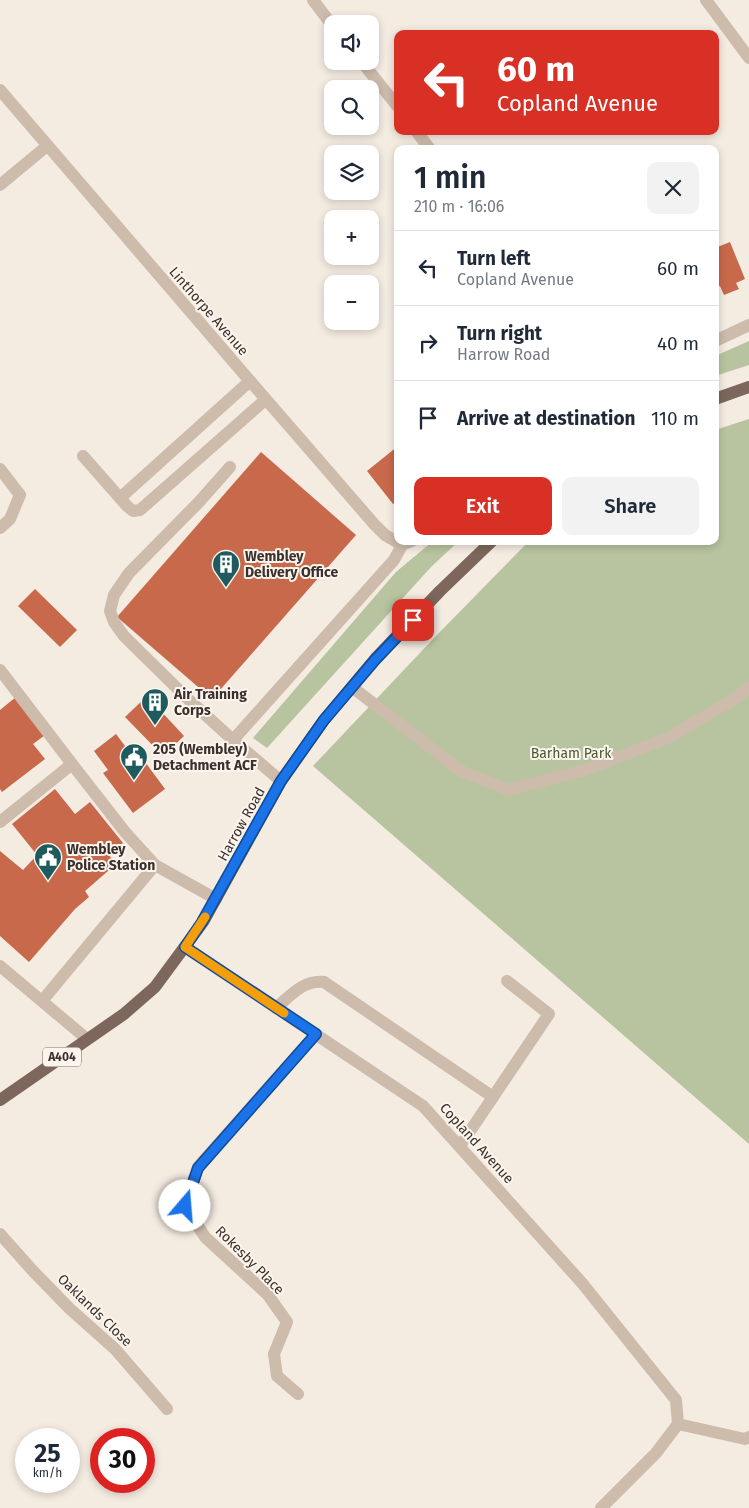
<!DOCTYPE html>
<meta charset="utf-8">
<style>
:root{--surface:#fff;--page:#f2f2f3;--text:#1f2937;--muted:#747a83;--line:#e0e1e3;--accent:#d93025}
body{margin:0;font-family:"Fira Sans",sans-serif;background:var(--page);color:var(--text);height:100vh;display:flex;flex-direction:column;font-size:19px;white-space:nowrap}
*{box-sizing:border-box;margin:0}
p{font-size:16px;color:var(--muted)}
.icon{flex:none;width:28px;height:28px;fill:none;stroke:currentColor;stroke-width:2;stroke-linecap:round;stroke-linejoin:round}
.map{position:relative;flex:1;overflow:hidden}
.side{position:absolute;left:394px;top:145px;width:325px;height:400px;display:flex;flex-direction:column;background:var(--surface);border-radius:10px;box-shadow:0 2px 8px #0003}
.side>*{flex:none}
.top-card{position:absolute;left:394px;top:30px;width:325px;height:105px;border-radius:10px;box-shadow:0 2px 8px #0003;background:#d93025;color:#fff;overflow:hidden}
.tools{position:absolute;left:324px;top:15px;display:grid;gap:10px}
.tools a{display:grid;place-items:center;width:55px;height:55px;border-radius:10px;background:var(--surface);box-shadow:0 2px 8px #0003;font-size:25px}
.speed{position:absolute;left:15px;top:1428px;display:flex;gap:10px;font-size:25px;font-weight:700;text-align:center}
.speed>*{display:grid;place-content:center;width:65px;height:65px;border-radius:50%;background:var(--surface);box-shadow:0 2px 8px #0003;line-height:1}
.speed small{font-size:12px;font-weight:400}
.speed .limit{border:8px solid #d22;background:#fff;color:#111}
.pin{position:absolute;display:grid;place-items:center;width:42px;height:42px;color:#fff;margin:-21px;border-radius:10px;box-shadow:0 2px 8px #0006}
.me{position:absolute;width:55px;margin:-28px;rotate:18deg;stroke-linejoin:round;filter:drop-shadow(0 0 4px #0008)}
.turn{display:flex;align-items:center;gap:18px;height:105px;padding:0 20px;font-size:22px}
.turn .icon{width:65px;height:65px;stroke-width:2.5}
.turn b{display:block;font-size:35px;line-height:42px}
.round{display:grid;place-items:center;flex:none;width:52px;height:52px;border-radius:10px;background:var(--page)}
.headline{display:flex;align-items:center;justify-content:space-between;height:85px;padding:0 20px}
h1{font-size:30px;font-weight:600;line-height:38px}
.button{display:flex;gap:10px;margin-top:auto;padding:10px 20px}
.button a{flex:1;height:58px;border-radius:10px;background:var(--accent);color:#fff;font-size:20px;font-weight:600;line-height:58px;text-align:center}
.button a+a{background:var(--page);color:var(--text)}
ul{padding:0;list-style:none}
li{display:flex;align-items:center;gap:15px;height:75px;padding:0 20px;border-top:1px solid var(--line)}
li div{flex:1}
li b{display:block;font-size:19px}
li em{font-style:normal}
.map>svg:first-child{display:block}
</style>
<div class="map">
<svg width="749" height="1508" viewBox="0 0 749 1508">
<rect width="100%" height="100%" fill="#f4ebe1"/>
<g fill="#b8c4a0">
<path d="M749,341v24l-34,11v-20z"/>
<path d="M749,419v725l-436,-378 122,-129 94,-96h186v-111z"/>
<path d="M433,541h26l-28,26 -164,181 -14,-10 143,-166z"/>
</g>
<g fill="#c8694b">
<path d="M730,242l15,37 -9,4 3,6 -15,6 -4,-9 -5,2v-40z"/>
<path d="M398,446v54l-5,4 -26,-33z"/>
<path d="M261,452l95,83 -144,164 -95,-82z"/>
<path d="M35,589l42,41 -17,17 -42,-41z"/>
<path d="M147,696l37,40 -21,20 -38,-39z"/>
<path d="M16,697l29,38 -12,9 12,15 -43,33 -2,-3v-79z"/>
<path d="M116,734l15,20 6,-3 28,38 -32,24 -30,-40 5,-3 -14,-19z"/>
<path d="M55,789l20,25 15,-12 33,41 -14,12 7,9 -31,27 4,6 -14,12 -46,53 -29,-26v-85l23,19 14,-15 -25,-31z"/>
</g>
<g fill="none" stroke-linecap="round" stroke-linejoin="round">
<g stroke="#cdbbac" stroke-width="12">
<path d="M0,185l47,-39"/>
<path d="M83,456l44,50 6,5 7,-1 125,-110"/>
<path d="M230,467l-31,35 -70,71 -15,22 -4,16 4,11 10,14 65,64 44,40 48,41"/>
<path d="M0,469l20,26 -10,24 -10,9"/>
<path d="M120,498l130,-117"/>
<path d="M0,670l72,94"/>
<path d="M352,687l109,84 48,19 79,-21 82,-32 69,-41 10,-9"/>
<path d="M233,740l161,-180 8,-15"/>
<path d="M0,822l72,-58 53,68 30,33 61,34"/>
<path d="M0,966l87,73"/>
<path d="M42,1001l113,-136"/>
<path d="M276,1008c15,-13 27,-28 48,-26l169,115"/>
<path d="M460,1146l89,-132 -42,-33"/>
</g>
<g stroke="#cdbbac" stroke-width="12">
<path d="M313,0l19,25"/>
<path d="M706,0l43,58"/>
<path d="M361,61l37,46"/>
<path d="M0,90l250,291 124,143 11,11 17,10 10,-4"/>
<path d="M416,131l14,18"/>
<path d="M715,341l34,-16"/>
<path d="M185,947l238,159 159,177 94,117 2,24"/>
<path d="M0,1234l33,37 37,38 45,40 52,60"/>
<path d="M298,1394l-21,-18 -3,-22 13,-32 -19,-27 -63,-58 -20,-31 13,-39 118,-133"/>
<path d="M678,1424l67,15 4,-2"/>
<path d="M601,1508l55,-55 22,-29"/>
</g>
<g stroke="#7d675c" stroke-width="12">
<path d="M715,399l34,-12"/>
<path d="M0,1100l124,-86 31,-27 48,-65 78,-141 43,-61 51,-61 65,-68 52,-50"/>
</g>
</g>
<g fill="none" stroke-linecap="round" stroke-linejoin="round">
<g stroke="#114b97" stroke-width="12">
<path id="route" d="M185,1206l13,-38 118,-134 -131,-87 17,-25 79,-141 43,-61 51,-60 38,-40"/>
</g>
<use href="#route" stroke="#1a73e8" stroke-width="9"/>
<path stroke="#f59e0b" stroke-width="9" d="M205,917l-20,30 99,66"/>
</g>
<defs>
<g id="building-pin" transform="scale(1.4375)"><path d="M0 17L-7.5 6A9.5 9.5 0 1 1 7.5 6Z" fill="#1f5a5e" stroke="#fbf5ee"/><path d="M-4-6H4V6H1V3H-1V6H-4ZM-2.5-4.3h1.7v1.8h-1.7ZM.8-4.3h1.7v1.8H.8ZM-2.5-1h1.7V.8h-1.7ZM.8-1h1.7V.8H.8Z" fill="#fff"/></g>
<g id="civic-pin" transform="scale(1.4375)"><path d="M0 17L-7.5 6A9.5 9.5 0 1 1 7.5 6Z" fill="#1f5a5e" stroke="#fbf5ee"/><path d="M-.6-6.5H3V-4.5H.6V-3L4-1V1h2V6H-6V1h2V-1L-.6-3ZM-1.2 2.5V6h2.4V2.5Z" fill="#fff"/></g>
</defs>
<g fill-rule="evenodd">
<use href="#building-pin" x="226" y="564"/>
<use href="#building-pin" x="155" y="702"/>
<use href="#civic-pin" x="134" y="757"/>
<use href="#civic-pin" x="48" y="857"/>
</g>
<g text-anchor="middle" stroke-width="4" stroke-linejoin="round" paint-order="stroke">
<rect fill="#fbf5ee" stroke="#756b66" stroke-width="1" x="43" y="1047.5" width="38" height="19" rx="4"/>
<g font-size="12" font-weight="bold" fill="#3b302b">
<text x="62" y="1061">A404</text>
</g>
<g font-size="14" fill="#3b302b" stroke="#fbf5ee">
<text transform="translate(209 311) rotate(49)" y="5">Linthorpe Avenue</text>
<text transform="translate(241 824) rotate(-61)" y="5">Harrow Road</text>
<text transform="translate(477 1143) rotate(48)" y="5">Copland Avenue</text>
<text transform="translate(250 1260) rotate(45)" y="5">Rokesby Place</text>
<text transform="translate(95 1310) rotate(44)" y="5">Oaklands Close</text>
</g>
<g font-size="14" font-weight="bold" fill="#3b302b" stroke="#fbf5ee" text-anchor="start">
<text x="245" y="561">Wembley<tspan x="245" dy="16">Delivery Office</tspan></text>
<text x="174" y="699">Air Training<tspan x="174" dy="16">Corps</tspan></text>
<text x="153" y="754">205 (Wembley)<tspan x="153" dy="16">Detachment ACF</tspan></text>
<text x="67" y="854">Wembley<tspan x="67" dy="16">Police Station</tspan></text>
</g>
<g font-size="14" fill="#4a5a2e" stroke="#fbf5ee">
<text x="571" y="758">Barham Park</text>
</g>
</g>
</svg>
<div class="tools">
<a><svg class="icon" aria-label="sound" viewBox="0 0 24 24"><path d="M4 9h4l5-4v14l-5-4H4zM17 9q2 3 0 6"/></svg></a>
<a><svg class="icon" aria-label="search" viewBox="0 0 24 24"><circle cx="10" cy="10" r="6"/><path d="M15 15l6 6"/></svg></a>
<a><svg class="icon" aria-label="layers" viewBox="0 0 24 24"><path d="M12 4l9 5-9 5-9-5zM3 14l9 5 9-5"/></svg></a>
<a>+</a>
<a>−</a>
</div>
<div class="speed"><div>25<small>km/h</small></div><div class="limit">30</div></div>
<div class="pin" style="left:413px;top:620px;background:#d93025"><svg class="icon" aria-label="arrive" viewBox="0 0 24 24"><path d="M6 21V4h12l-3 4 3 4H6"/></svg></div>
<svg class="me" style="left:185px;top:1206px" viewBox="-20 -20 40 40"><circle r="19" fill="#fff"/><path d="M0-13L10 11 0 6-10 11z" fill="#1a73e8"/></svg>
<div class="top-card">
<div class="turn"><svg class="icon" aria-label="left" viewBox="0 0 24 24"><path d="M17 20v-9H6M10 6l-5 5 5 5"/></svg><div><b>60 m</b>Copland Avenue</div></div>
</div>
<section class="side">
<div class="headline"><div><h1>1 min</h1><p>210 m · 16:06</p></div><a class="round"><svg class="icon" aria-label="close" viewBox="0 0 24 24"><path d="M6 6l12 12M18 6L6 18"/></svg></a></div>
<ul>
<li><svg class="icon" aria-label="left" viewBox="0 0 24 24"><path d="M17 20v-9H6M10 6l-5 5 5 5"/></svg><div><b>Turn left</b><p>Copland Avenue</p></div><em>60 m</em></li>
<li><svg class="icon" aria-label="right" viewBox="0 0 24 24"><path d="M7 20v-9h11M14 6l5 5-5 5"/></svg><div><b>Turn right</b><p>Harrow Road</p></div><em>40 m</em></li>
<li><svg class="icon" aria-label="arrive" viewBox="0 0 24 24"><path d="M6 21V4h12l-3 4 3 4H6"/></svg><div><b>Arrive at destination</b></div><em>110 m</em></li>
</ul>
<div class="button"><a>Exit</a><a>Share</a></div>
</section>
</div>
